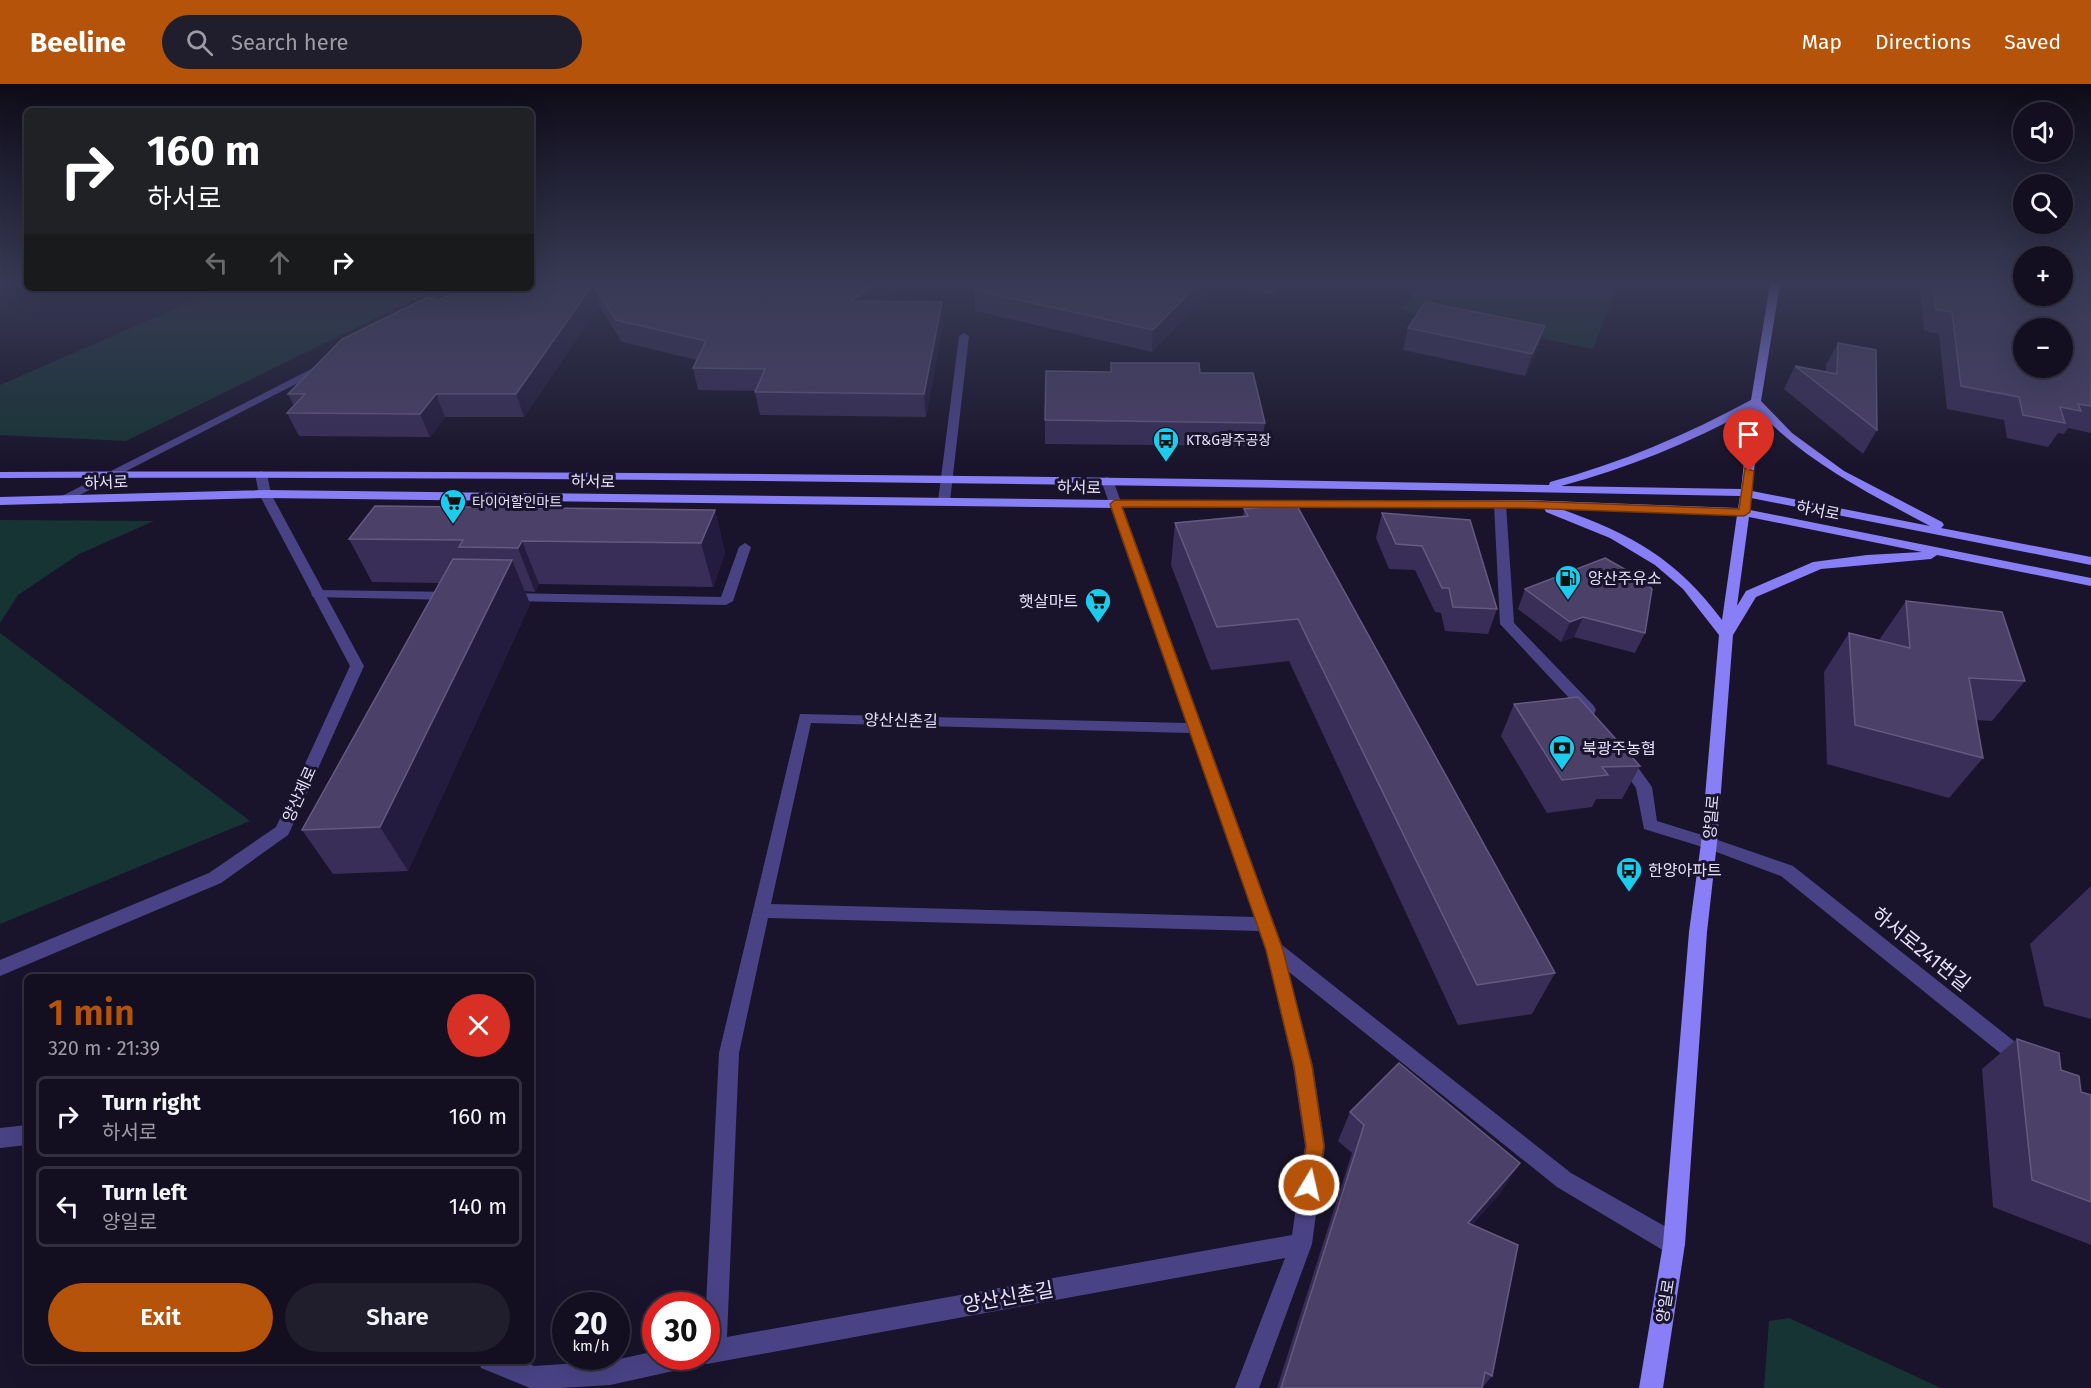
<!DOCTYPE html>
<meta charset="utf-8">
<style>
:root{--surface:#130f20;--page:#201d2d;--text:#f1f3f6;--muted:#9d9ca5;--line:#322f3e;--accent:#b45309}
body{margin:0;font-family:"Fira Sans","Noto Sans KR",sans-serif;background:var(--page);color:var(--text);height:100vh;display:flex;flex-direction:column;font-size:22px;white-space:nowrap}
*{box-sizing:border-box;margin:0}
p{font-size:20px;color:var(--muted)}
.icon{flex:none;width:33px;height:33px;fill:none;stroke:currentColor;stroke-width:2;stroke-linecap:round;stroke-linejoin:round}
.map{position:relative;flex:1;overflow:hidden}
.side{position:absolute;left:24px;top:890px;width:510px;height:390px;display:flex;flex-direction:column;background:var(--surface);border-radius:9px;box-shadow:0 6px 24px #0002,0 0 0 2px var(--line)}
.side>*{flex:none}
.hud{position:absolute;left:24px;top:24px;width:510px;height:183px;border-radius:9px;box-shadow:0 6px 24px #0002,0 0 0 2px var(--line);background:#202124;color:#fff;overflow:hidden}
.controls{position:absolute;left:2013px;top:18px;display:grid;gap:12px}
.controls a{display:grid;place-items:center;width:60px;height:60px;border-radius:50%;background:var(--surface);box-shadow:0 6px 24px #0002,0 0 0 2px var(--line);font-size:30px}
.speed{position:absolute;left:552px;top:1208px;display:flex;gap:12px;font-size:30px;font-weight:700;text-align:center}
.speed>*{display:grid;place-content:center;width:78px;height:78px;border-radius:50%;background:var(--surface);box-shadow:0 6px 24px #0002,0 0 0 2px var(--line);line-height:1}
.speed small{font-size:15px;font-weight:400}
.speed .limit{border:9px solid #d22;background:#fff;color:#111}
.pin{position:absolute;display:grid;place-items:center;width:51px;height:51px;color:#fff;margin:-62px -26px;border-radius:50% 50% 50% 0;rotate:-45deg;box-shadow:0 0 6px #0007}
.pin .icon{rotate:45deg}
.me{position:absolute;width:66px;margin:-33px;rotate:9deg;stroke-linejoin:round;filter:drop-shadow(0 0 4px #0008)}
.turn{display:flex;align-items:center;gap:21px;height:126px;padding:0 24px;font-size:27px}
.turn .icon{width:78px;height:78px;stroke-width:2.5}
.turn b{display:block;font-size:42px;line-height:51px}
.lanes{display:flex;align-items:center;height:57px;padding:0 24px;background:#0003;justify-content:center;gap:30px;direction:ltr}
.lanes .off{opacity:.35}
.round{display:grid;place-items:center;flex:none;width:63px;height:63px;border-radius:32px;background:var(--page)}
.summary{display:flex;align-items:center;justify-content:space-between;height:102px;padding:0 24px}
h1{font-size:36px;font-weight:600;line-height:45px;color:var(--accent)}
.button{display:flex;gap:12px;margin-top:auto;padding:12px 24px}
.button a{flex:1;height:69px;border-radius:36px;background:var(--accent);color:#fff;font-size:24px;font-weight:600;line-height:69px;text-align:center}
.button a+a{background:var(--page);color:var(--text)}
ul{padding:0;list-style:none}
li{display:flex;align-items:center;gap:18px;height:81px;margin:0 12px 9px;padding:0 12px;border:3px solid var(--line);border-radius:9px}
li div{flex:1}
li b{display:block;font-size:22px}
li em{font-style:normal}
header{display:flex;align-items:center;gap:36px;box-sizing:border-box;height:84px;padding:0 30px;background:var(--accent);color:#fff}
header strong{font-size:28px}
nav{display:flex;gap:33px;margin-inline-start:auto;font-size:21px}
.search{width:420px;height:54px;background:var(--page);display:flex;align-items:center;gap:15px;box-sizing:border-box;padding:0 21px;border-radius:33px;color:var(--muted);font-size:22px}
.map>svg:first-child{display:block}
</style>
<header>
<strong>Beeline</strong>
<div class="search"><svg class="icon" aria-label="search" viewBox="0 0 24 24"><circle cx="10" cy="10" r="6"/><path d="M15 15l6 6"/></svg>Search here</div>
<nav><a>Map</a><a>Directions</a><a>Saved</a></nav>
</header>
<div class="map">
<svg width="2091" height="1304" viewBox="0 0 2091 1304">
<rect width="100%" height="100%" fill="#19142b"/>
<g fill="#173434">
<path d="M1420,200h198l-25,65 -191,-39z"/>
<path d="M191,204h246l-311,153 -126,-6v-50l209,-91z"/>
<path d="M0,436l154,1 -75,33 -61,41 -18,28z"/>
<path d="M0,549l250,188 -250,103z"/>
<path d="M1789,1234l152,70h-177l5,-67z"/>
</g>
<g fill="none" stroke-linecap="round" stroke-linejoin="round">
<g fill="#494386" fill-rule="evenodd">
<path d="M964,249l5,3 -19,165 -6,4 -6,-4 21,-165z"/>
<path d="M1500,417l6,4 8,118 80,83 2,4 -2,4h-10l-84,-90 -6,-119z"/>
<path d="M745,459l6,4 -18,54 -7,4 -219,-4 -7,-4 7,-4 214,4 18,-50z"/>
<path d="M318,506l135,2 7,4 -7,4 -140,-3 -2,-3z"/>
<path d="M1624,669l5,2 23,32 5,34 58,18 2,4 -2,4 -6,2 -65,-20 -8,-41 -20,-29 3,-4z"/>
</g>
<g fill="#494386" fill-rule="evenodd">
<path d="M327,277l4,1v4l-267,137 -4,1 -6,-4z"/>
<path d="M261,387l6,3 4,20 93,172 -74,165 -2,4 -67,48 -221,93v-16l209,-87 67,-46 74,-161 -91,-172 -4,-20z"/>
<path d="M1107,393l6,3 169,465 289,228 111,63 3,8 -3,8 -8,3 -8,-3 -109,-65 -268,-215 24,94 12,80 -13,98 -53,144h-24l50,-130 -578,106 -9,-6 -3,6 -8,4 -77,17 -50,3h-30l-49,-20 -3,-8h42l14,6 76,-5 46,-10v5h50v-51l13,-252 81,-339 386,9 -85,-243zM811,639l379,10 64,184 -483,-13zM768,834l491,13 7,19 27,116 12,80 -13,89 -565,102 12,-284z"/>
<path d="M1709,753l84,29 236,187 3,6 -3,6 -7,3 -7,-3 -234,-189 -78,-29 -2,-4 2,-4z"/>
<path d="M27,1041v20l-27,3v-20z"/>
</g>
<path fill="#887ef5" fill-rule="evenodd" d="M1770,200h10l-19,117 31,32 52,38 98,51 2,3 -3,3 150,29v8l-340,-67 -1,12 341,68v8l-154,-31 -6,4 -110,10 -65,28 -23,38 -16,208 -10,89 -22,312 -22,144h-24l24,-144 26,-312 12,-89 18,-208 -36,-46 -28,-24 -45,-27 -64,-26 -2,-4h-429l-850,-10 -265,7v-8l265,-7 850,10h410l213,8 2,-12c-580,-11 -1160,-20 -1740,-18v-6c516,-2 1033,3 1549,13l1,-3c71,-19 136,-47 201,-82zM1750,326l-9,79 -180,-3c66,-18 129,-43 189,-76zM1760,329c51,52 107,79 170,113l-178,-35zM1561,425l176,6 -15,105c-45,-61 -91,-86 -161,-111zM1749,433l173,35 -55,3 -54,7 -67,29 -9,15z"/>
</g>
<g fill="#392e57">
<path d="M531,200h377l-25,18 60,22 -17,93 -166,-2 -5,-23 1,-1 -58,-1 -5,-22 4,-8 -75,-18 -23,-36 -75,111h-79l-15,20 -131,-1 -12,-23 7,-7 -6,-12z"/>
<path d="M982,200h235l-65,68 -177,-41 -1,-21z"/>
<path d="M1218,200h64l-9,11z"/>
<path d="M1896,200h195v149l-23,-5 -4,6 -6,-1 -10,14 -41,-9 -3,-18 -57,-11 -8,-75 -15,-3 -4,-43z"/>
<path d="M1408,244l130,20 -13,28 -122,-26z"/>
<path d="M1838,259l39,87 -14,24 -79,-65 11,-23 31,6v-7z"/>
<path d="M1111,279l89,10 65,50 -4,23 -216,-2v-24l66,-48z"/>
<path d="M1244,425l311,464 -23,41 -74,11 -169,-364 -78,9 -40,-105 4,-42 68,-6z"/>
<path d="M715,426l10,43 -12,34 -174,-3 -4,8 -10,-1 5,13 -122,267 -75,3 -31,-44 137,-247 -67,-1 -23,-43z"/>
<path d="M1382,429l88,7 27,89 -9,25 -43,-3 -4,-18 -6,-1 -20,-42 -26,-1 -13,-31z"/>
<path d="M1525,505l120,44 -10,20 -61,-16 -13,5 -43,-33z"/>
<path d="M1906,517l119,80 -33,40 -16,-1 7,38 -34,40 -122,-34 -3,-92 25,-39 30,7z"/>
<path d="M1514,620l126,62 -18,33h-26l-4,8 -45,6 -46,-77z"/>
<path d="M2091,802v133l-47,-13 -14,-62z"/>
<path d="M2017,955l44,31 20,22 10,3v150l-98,-38 -11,-138z"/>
<path d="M1350,1028l152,79 -30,34 20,151 -10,12h-205l75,-235 -14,-12z"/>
</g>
<g fill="#241c3e">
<path d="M593,200l6,22 -75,111 -8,-23z"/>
<path d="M876,200h32l-54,39 -3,-22z"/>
<path d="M1198,200h19l-65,68 1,-22z"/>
<path d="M1274,200h8l-9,11z"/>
<path d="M942,218l1,22 -17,93 -2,-23z"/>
<path d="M1545,242l-7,22 -13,28 7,-22z"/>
<path d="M436,310l9,23 -15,20 -10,-23z"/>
<path d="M715,426l10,43 -12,34 -12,-44z"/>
<path d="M522,457l17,43 -4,8 -17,-44z"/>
<path d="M512,476l18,44 -122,267 -28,-44z"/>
<path d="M1583,533l-9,20 -13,5 9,-20z"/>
<path d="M1520,1079l-18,28 -51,58 17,-26z"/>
</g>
<g fill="#4b4168" stroke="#645a80" stroke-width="1.5" fill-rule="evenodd">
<path d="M531,200h345l-25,17 91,1 -18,92 -169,-2 10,-23 -72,-1 13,-27 -90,-21 -23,-36 -77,110h-80l-16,20 -133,-1 18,-19h-17l54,-55 86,-42 11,3 25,-12h67z"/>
<path d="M982,200h216l-45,46 -179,-40z"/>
<path d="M1933,200h91v12h38v-12h29v122l-13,-2 3,7 -21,-4 5,16 -42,-8 -4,-18 -58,-11 -9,-74 -16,-2zM2024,244h38v40h-38z"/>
<path d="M1425,218l120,24 -13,28 -124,-26z"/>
<path d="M1838,259l38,7 1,80 -82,-64 42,8z"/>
<path d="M1111,279h88l1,10h53l12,50 -220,-3 1,-49 65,1z"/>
<path d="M1296,420l259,469 -78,12 -179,-366 -81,8 -42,-104 73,-7 -4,-7z"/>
<path d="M375,422l340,4 -14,33 -179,-2 -4,7 -59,-1 4,-7 -114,-1z"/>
<path d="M1382,429l88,7 27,89 -44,-2 -4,-19h-7l-20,-42 -26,-2z"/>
<path d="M1605,474l39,22 8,9 -7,44 -62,-16 -13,5 -45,-33z"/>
<path d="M453,475l59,1 -132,267 -78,3z"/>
<path d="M1906,517l96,11 23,69 -56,-3 14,80 -128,-33 -6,-92 61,15z"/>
<path d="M1578,613l62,69 -38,1 6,8 -46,5 -48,-76z"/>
<path d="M2017,955l42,14 2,17 18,6 2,16 10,3v107l-59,-22z"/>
<path d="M1399,979l121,100 -52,60 50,22 -26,131 -7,-4 -3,16h-201l83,-263 -14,-13z"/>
</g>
<linearGradient id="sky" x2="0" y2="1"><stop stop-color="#0e0b18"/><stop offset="0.52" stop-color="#383a55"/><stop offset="1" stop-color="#383a55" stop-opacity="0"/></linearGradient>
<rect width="2091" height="382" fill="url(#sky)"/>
<path fill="#b45309" stroke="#753606" stroke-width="1.5" d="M1745,384l9,3 -4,41 -6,4 -219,-8 -403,-1 161,443 29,116 12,80 -8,46 -7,3 -6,-3 -3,-7 6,-39 -12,-80 -28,-116 -156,-446 5,-4 410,1 214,8z"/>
<defs>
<g id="bus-pin" transform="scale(1.35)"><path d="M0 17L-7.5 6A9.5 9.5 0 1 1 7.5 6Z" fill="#1bcced" stroke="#19142b"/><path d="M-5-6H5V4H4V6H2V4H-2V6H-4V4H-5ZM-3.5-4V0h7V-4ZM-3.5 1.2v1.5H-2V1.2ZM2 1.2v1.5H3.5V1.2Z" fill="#111"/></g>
<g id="supermarket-pin" transform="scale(1.35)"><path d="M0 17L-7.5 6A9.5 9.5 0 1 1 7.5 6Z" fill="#1bcced" stroke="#19142b"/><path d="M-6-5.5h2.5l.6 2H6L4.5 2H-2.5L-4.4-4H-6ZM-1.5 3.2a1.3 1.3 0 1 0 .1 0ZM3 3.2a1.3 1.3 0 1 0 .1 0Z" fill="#111"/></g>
<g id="fuel-pin" transform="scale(1.35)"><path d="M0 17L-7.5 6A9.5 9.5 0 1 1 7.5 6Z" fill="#1bcced" stroke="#19142b"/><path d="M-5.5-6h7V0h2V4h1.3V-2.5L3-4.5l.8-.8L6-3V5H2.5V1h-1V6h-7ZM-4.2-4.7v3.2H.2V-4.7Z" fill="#111"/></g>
<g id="bank-pin" transform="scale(1.35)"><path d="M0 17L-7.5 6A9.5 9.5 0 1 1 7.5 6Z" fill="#1bcced" stroke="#19142b"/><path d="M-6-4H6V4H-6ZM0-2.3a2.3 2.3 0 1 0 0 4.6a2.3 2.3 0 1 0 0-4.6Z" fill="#111"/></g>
</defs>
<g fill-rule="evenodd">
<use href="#bus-pin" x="1166" y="356"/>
<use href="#supermarket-pin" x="453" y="418"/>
<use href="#fuel-pin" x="1568" y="494"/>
<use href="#supermarket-pin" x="1098" y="517"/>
<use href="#bank-pin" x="1562" y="664"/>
<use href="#bus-pin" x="1629" y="786"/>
</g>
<g text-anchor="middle" stroke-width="6" stroke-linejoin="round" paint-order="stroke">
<g font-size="14" fill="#e5e0fd" stroke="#19142b" text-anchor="start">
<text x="1186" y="361">KT&amp;G광주공장</text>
<text x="472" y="423">타이어할인마트</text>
</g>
<g font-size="16" fill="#e5e0fd" stroke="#19142b">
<text transform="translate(593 397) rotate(1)" y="6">하서로</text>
<text transform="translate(106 398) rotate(-2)" y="6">하서로</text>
<text transform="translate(1079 403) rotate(1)" y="6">하서로</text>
<text transform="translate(1818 426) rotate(11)" y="6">하서로</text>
<text transform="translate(901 636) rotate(1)" y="6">양산신촌길</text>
<text transform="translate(299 710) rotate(-66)" y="6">양산제로</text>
<text transform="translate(1711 733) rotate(-85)" y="6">양일로</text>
<text transform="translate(1665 1217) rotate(-81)" y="6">양일로</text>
</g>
<g font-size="16" fill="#e5e0fd" stroke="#19142b" text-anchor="start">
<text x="1588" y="500">양산주유소</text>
<text x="1078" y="523" text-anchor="end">햇살마트</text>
<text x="1582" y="670">북광주농협</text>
<text x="1648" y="792">한양아파트</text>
</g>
<g font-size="20" fill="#e5e0fd" stroke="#19142b">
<text transform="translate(1921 865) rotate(39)" y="7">하서로241번길</text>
<text transform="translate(1008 1213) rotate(-10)" y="7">양산신촌길</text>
</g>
</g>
</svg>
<div class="controls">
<a><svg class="icon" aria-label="sound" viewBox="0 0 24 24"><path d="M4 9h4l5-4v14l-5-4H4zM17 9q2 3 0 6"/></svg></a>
<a><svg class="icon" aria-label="search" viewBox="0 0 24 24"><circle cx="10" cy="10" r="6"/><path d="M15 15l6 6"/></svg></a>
<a>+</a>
<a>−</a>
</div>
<div class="speed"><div>20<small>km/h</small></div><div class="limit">30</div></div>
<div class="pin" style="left:1749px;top:387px;background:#d93025"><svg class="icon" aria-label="arrive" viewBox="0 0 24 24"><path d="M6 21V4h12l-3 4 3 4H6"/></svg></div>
<svg class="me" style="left:1309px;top:1101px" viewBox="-20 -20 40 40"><circle r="17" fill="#b45309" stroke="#fff" stroke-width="3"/><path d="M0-11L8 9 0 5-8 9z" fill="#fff"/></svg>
<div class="hud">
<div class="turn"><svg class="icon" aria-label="right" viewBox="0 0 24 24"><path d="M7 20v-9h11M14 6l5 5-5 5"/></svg><div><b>160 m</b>하서로</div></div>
<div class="lanes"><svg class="icon off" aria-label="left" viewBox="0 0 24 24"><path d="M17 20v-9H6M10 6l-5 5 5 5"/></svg><svg class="icon off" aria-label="ahead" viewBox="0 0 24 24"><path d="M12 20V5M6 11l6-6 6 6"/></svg><svg class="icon" aria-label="right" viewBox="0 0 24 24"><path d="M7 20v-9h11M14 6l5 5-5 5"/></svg></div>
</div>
<section class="side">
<div class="summary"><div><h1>1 min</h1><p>320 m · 21:39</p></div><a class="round" style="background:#d93025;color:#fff"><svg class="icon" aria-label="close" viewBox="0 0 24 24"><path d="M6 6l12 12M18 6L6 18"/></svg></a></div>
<ul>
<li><svg class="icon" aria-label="right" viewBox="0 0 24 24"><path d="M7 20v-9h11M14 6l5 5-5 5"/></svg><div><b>Turn right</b><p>하서로</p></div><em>160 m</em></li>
<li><svg class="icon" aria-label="left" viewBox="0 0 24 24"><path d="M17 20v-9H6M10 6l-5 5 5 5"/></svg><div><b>Turn left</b><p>양일로</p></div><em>140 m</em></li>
</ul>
<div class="button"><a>Exit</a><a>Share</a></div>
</section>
</div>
